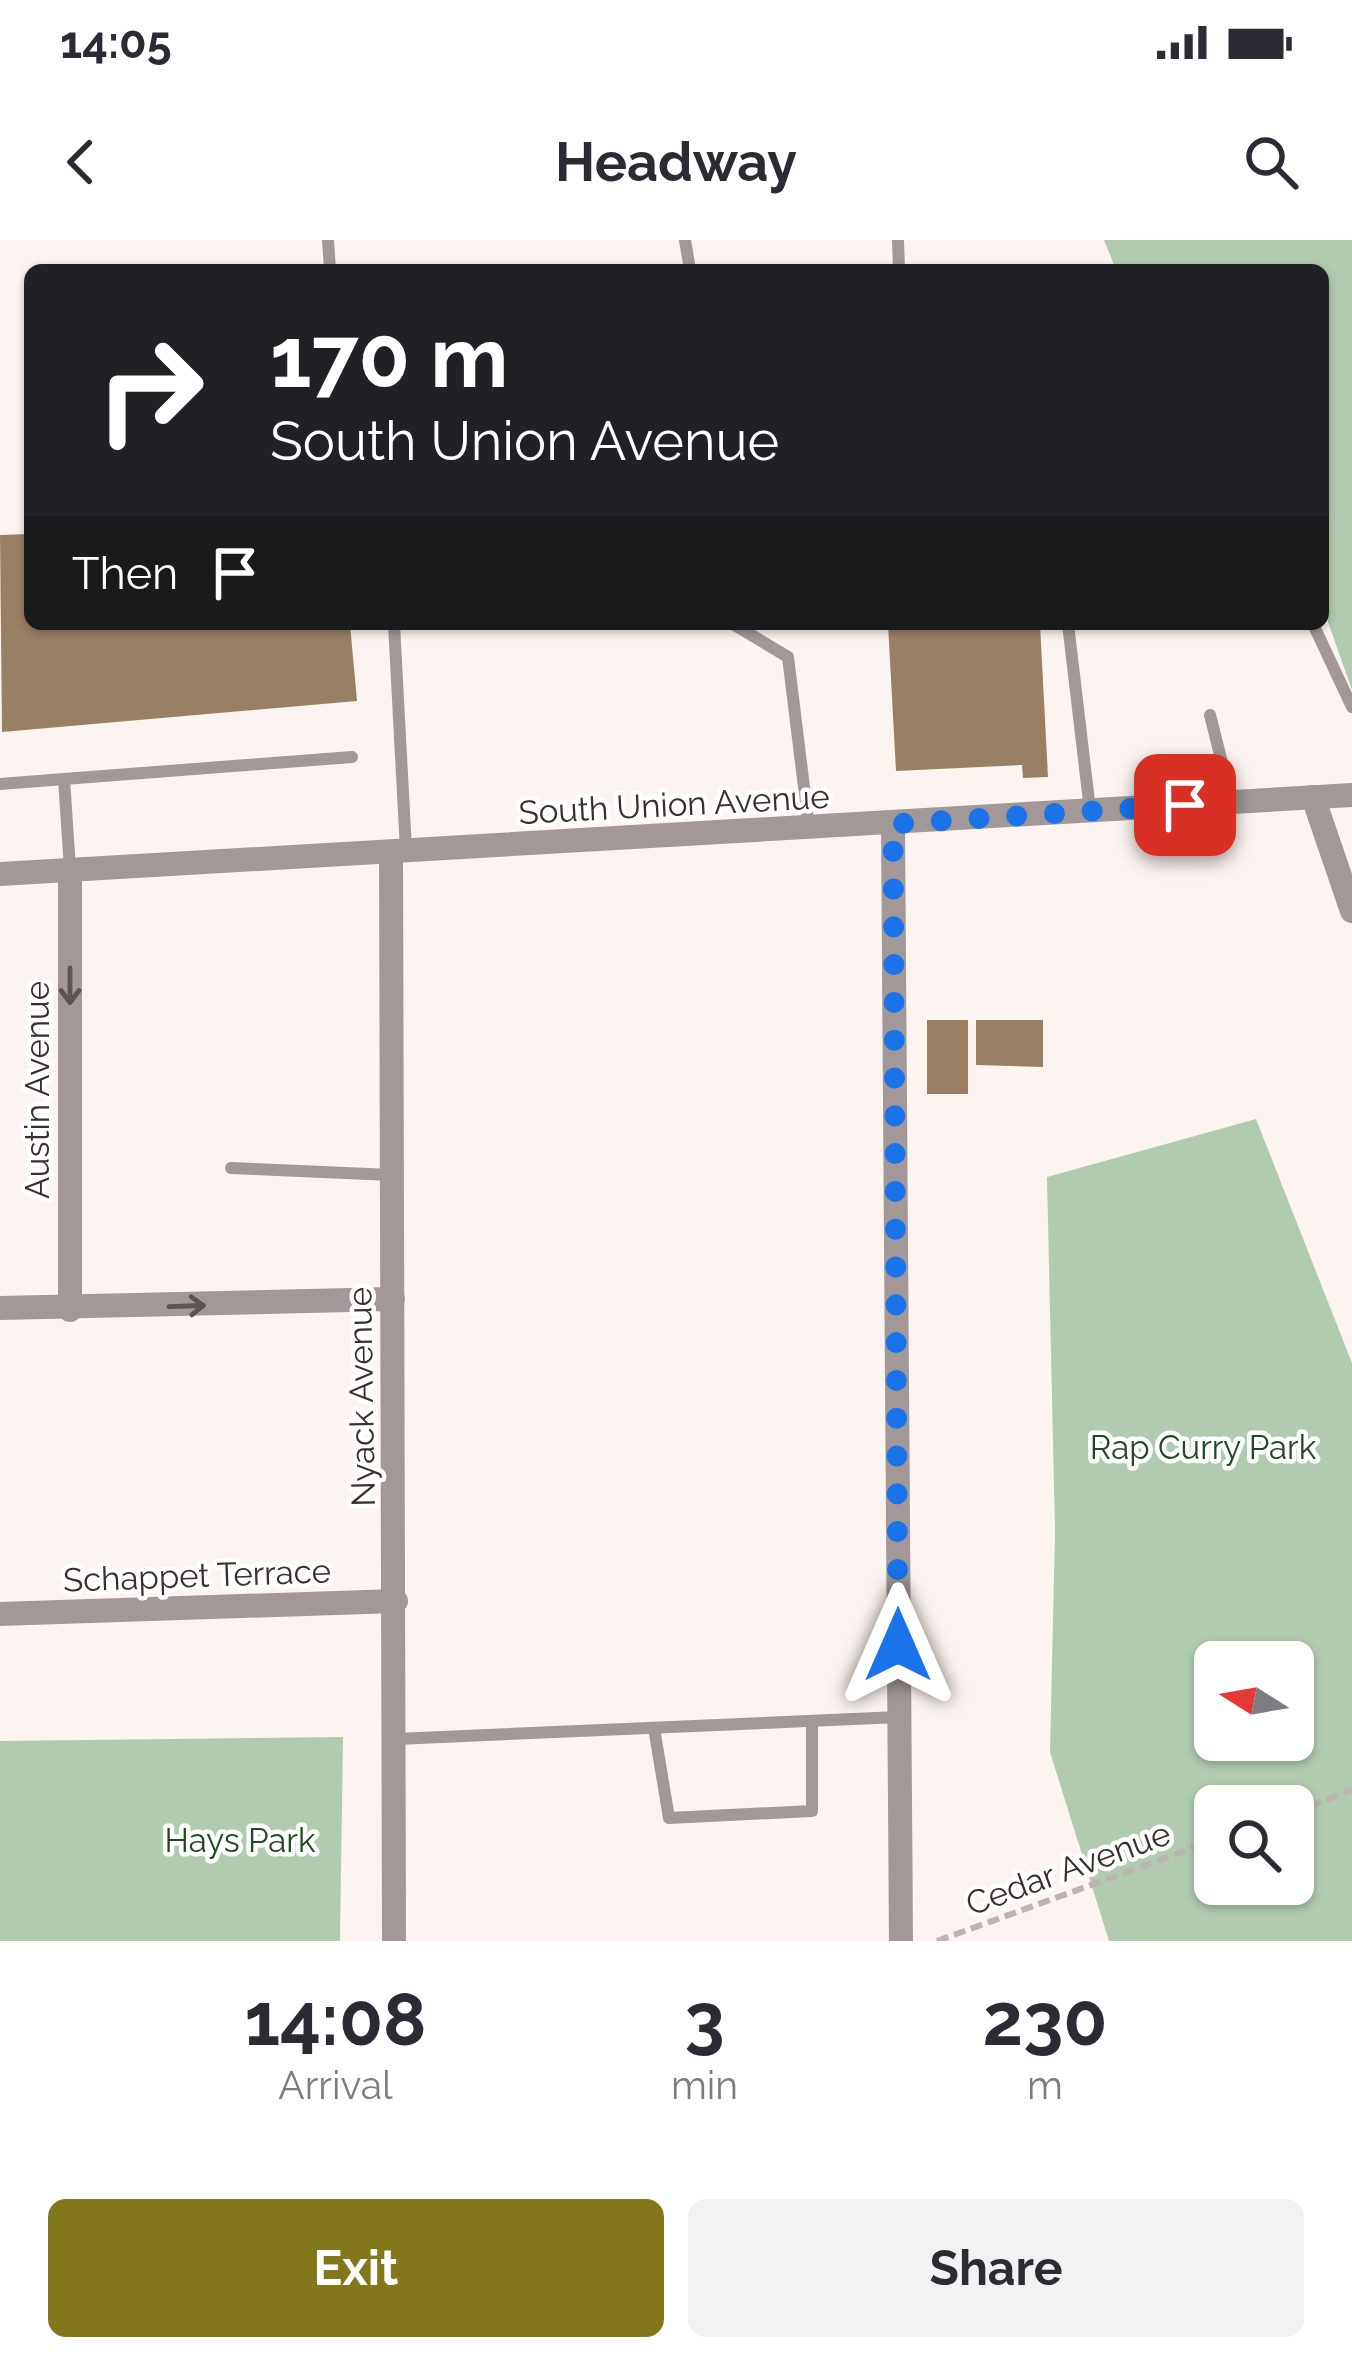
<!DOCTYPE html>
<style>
:root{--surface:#fff;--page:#f2f2f3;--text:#2b2b33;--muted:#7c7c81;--accent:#83771c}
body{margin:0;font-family:Raleway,sans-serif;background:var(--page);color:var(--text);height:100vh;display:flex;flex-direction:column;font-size:45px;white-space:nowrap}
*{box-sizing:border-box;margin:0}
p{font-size:39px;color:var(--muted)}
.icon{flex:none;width:66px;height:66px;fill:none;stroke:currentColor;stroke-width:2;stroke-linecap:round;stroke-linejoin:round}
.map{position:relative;height:1701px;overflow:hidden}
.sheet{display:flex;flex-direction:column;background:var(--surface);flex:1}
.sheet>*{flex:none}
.top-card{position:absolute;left:24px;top:24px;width:1305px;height:366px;border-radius:18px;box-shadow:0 3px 9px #0004;background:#202124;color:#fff;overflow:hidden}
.needle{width:78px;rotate:281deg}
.fabs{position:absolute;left:1194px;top:1401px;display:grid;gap:24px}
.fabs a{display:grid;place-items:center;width:120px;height:120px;border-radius:18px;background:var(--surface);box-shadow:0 3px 9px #0004;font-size:60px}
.pin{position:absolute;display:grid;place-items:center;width:102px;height:102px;color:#fff;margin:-51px;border-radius:24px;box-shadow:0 6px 18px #0006}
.me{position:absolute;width:132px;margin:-66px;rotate:0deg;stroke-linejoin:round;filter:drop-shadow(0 0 9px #0008)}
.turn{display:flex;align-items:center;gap:42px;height:252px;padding:0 48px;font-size:54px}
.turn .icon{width:156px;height:156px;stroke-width:2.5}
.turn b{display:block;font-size:84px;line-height:102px}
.then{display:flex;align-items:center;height:114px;padding:0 48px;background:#0003;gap:24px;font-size:45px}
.eta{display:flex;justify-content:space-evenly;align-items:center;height:204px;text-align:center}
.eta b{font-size:72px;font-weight:700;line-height:84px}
.cta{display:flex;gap:24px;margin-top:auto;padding:24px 48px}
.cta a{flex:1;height:138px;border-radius:18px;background:var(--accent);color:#fff;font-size:48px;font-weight:700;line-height:138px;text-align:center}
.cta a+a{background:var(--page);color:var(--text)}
.status{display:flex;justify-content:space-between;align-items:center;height:84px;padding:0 60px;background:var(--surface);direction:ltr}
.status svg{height:33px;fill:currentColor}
header{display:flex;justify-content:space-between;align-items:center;height:156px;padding:0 48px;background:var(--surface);font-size:54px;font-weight:700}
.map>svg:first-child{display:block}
</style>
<div class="status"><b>14:05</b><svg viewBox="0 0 49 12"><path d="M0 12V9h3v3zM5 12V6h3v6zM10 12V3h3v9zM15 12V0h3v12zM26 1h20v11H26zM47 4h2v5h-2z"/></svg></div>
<header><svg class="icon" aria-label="back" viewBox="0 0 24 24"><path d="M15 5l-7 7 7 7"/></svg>Headway<svg class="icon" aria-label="search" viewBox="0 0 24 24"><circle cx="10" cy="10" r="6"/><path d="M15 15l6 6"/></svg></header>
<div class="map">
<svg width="1352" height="1701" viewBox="0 0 1352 1701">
<rect width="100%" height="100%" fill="#fcf4f0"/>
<g fill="#b1cbb0" fill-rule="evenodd">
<path d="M1104,0h248v450l-29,-82v-338h-207z"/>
<path d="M1256,879l96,244v578h-243l-59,-189 5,-221 -8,-354zM1293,1422v78h-78v-78zM1293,1566v78h-78v-78z"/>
<path d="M343,1497l-3,204h-340v-200z"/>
</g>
<g fill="#998064">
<path d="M30,294v90h320l7,77 -355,31 -2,-197z"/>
<path d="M888,384h152l8,153 -25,1 -1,-13 -126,6z"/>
<rect x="927" y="780" width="41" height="74"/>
<path d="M976,780h67v47l-67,-2z"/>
</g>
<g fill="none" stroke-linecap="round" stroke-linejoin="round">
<g stroke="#bcb4b0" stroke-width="6" stroke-dasharray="12 6" stroke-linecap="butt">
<path d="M1293,1572l59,-22"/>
<path d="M937,1701l278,-101"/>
</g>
<g stroke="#a29897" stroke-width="12">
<path d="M328,0l2,30"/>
<path d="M685,0l5,30"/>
<path d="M898,0l1,30"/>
<path d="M394,384l12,226"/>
<path d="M733,384l55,33 21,171"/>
<path d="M1068,384l22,186"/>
<path d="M1313,384l39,83"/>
<path d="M1210,475l22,87"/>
<path d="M0,544l64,-5"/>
<path d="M70,629l-6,-90 288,-22"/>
<path d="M231,928l160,7"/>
<path d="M654,1488l15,90 143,-7v-90"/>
<path d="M396,1499l503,-22"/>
</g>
<g stroke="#a29897" stroke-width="24">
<path d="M1313,557l39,114"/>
<path d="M893,584l8,1117"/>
<path d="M391,613l3,1088"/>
<path d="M0,634l1352,-79"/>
<path d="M0,1068l393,-9"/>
<path d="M70,1070v-441"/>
<path d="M0,1374l396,-13"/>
</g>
</g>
<defs><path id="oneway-shaft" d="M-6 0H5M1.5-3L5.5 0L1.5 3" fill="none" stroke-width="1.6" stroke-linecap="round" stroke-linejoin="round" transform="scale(3)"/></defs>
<g stroke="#5c5451">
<use href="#oneway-shaft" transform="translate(70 746) rotate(90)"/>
<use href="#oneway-shaft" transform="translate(187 1066) rotate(-2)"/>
</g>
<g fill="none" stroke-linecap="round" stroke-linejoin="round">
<path stroke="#1a73e8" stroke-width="21" stroke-dasharray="0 37.8" d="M898,1405l-5,-821 292,-19"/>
</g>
<g text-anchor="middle" stroke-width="9" stroke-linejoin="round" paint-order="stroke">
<g font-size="33" fill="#372f2c" stroke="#fff">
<text transform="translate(674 564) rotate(-3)" y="12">South Union Avenue</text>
<text transform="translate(37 850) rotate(-90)" y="12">Austin Avenue</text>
<text transform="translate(361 1157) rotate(-91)" y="12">Nyack Avenue</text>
<text transform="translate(197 1335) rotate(-2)" y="12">Schappet Terrace</text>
<text transform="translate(1068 1628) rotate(-20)" y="12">Cedar Avenue</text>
</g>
<g font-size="33" fill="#214920" stroke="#fff">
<text x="1203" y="1219">Rap Curry Park</text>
<text x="240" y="1612">Hays Park</text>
</g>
</g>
</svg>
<div class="fabs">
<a><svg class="needle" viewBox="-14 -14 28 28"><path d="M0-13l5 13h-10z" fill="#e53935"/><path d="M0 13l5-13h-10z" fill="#7c7c81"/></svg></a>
<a><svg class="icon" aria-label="search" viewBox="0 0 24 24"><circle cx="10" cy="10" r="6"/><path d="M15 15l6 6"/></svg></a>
</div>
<div class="pin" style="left:1185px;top:565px;background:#d93025"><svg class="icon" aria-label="arrive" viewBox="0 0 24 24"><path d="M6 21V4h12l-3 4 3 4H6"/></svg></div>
<svg class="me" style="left:898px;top:1405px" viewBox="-20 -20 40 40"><path d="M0-17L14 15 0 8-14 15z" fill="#1a73e8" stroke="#fff" stroke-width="4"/></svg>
<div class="top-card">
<div class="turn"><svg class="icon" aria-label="right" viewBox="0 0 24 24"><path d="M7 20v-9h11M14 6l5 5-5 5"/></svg><div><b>170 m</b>South Union Avenue</div></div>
<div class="then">Then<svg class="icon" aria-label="arrive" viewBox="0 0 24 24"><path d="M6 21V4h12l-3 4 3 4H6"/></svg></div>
</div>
</div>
<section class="sheet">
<div class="eta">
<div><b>14:08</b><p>Arrival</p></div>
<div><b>3</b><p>min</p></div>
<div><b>230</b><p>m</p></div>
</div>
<div class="cta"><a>Exit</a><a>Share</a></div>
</section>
